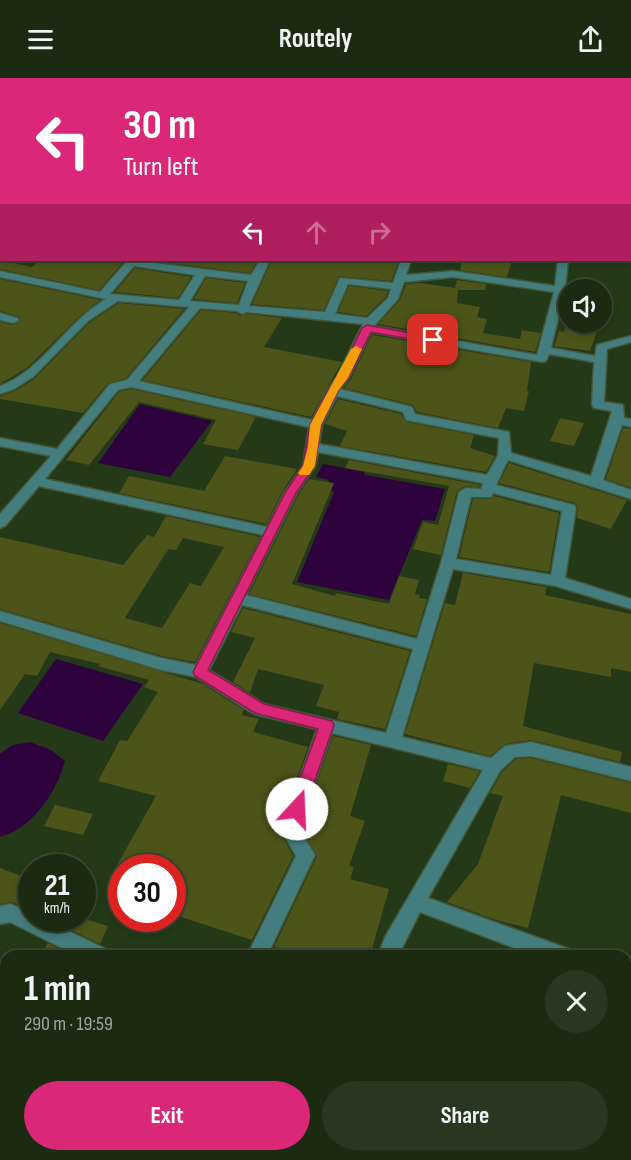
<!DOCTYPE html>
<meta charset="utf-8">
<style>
:root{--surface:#1b2b12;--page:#283720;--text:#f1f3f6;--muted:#a0a79f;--line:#394732;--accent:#db2777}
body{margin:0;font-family:"Sofia Sans Condensed",sans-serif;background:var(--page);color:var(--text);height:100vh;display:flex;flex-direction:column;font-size:22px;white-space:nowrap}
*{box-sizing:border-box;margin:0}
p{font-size:20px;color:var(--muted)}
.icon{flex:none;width:33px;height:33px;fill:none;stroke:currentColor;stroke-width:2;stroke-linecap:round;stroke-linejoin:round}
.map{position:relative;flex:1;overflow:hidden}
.details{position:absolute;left:0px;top:872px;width:632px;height:212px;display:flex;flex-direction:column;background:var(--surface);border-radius:18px 18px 0 0;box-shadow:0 3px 9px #0003,0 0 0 2px var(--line)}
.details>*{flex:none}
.top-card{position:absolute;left:0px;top:0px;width:632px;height:183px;box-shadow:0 3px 9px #0003,0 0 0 2px var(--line);background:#db2777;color:#fff;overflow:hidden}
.tools{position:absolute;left:558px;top:201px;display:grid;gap:12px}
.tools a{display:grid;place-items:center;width:54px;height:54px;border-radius:50%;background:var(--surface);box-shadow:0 3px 9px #0003,0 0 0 2px var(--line);font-size:30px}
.speed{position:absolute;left:18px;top:776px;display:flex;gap:12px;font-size:30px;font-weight:700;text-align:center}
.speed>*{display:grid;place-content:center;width:78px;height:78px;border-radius:50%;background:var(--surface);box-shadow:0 3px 9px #0003,0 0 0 2px var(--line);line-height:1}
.speed small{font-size:15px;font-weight:400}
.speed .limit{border:9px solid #d22;background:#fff;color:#111}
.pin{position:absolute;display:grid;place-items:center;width:51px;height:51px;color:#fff;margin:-26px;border-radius:12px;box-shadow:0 3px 9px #0006}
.me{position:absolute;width:66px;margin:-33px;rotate:20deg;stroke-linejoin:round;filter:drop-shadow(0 0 4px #0008)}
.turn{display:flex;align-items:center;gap:21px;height:126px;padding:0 24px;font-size:27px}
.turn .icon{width:78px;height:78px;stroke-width:2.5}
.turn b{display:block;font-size:42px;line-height:51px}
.lanes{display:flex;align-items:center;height:57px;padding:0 24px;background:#0003;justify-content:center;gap:30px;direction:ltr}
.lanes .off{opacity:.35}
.round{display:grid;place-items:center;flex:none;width:63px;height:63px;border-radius:32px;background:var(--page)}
.summary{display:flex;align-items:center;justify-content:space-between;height:102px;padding:0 24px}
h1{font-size:36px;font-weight:700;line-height:45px}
.action{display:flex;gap:12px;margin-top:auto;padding:12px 24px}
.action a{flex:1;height:69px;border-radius:36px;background:var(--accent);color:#fff;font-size:24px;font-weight:700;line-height:69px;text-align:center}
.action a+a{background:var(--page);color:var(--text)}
header{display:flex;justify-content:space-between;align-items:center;height:78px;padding:0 24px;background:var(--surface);font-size:27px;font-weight:700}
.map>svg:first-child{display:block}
</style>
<header><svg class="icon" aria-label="menu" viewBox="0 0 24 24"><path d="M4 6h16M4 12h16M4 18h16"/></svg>Routely<svg class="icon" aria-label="share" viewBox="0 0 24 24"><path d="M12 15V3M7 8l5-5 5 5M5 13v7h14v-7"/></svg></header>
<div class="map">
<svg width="631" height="1082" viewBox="0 0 631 1082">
<rect width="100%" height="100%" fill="#243918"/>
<g fill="#2e023d">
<path d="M140,326l72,17 -42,56 -72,-14z"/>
<path d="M323,386l41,8 1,3 80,14 -10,32 -13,-1 -33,80 -92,-18 37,-90 -8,-3 3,-9 -13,-3z"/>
<path d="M56,581l87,25 -40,57 -85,-28z"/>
<path d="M30,664l21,8 14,11c-9,32 -32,67 -65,76v-83l12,-9z"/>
</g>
<g fill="#4d541a" fill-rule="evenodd">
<path d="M0,182l32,7 7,-7h86l-26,30 -99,-21z"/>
<path d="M145,182h113l-8,13z"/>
<path d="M272,182h127l-8,21 -52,-5 -15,34 -72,-6z"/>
<path d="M462,182l25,2 1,-2h24l-5,17 -47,-7z"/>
<path d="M135,190l56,9 -13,21 -63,-6z"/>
<path d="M206,200l39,5 -8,20 -43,-4z"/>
<path d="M0,201l100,21 -23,19 -50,49 -27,16v-62l12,3 9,-5 -3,-4 -18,-5z"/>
<path d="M457,202l29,4 -1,6h-27l-1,13 23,4 -3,10 10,2 -4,14 37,6 2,-9 19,3 -6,19 -157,-28 22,-24 6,-16 14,-1 35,5z"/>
<path d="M349,208l39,5 -2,6 -20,19 -28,-4z"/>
<path d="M119,225l65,6 -58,69 -18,5 -25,30 -83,-14v-3l15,-5 19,-12 55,-56z"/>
<path d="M201,232l35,3 5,3 6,-2 35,4 -18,29 78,15 -31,55 -168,-37z"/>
<path d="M567,244l31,6 -8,23 -36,-5 5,-15 5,1z"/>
<path d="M372,257l159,27 -4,29h2l-5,20 -18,-3 -8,20 -81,-16 -4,-7 -69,-17 7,-9z"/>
<path d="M131,311l125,28 -18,33 -35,-6 13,-24 -77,-18 -50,63 -23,-5 53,-68z"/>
<path d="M338,321l63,15 5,8 68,13 -4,13 25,8 -9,16 -146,-26 7,-15 -22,-7z"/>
<path d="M560,340l24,5 -10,23 -24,-5z"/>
<path d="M623,350l8,1v59l-25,-9z"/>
<path d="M225,378l72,13 -15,23 -16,32 -147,-31 10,-17 75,15z"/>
<path d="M349,382l131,25 -1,2 -14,-1 -8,5 -16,64 -28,-6 10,-27 15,3 11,-39 -104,-18z"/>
<path d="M509,385l118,37 -16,29 -34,-11 1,-10 -3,-5 -76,-20z"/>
<path d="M309,401l25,4 -42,101 43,12 1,-3 53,11 10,-28 20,4 -4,14 5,1 -1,3 8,1 -11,37 -167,-42 50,-100z"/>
<path d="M494,418l65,17 -10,59 -90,-15 14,-58h18z"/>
<path d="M166,438l94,21 -65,125 -33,-6 -162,-47v-72l123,28 24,-30 7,2zM183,460l41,9 -23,39 -11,-3 -28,45 -37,-10 40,-64 4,-5 7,1z"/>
<path d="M463,495l84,14 -2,8 86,19v58l-20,-4v9l-77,-14 -11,63 99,26 -2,10 -89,-22 -26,4 -15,12 -85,-22 40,-131 10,2z"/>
<path d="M243,530l167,43 -25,78 -48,-10 2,-7 -23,-6 8,-21 -66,-16 -8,24 -17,-11 22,-44 -24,-6z"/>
<path d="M0,545l203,61 41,26 -2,5 17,4 -6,13 55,15 -29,82 14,27 -41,84 -80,-26v-47h-56l40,-71 -58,-15 22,-41 7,1 31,-49 -14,-5 5,-7 -51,-14 2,-2 -50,-12 -13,24 -12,-2 -25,36z"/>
<path d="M333,658l38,9 -21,71 15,5 -16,45 5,1 -4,12 39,10 -19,67h-94l2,-8 -4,-1 43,-91 -16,-27z"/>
<path d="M531,680l100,25v30l-70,-18 -33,133 -32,-8 -49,-18 31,-38 25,-68 -13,-3 12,-21 14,-13z"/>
<path d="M448,686l32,7 -10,17 -27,-7z"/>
<path d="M55,727l38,9 -10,21 -39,-9z"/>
<path d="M0,790l32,12v31l-20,-9 -12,2z"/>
<path d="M63,840h18l27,8 -8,18 -41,-20z"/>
<path d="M48,865l24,13h-32z"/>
</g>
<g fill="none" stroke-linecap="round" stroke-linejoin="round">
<g stroke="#435738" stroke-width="3">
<g id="street">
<path d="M120,0h8l-10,2z"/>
<path d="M138,0h18l3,2h-20z"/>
<path d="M338,0h8l-9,2z"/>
<path d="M476,0h8l-10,2z"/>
<path d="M515,0h19l3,2h-21z"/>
<rect x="630" y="5" width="1" height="4"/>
<rect x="0" y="57" width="2" height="6"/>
<rect x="630" y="101" width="1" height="6"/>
<rect x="0" y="116" width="2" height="6"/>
<path d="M2,141v7h-2v-6z"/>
<path d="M131,182l120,15 9,-15h10l-21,46 76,6 15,-34 53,5 8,-23h10l-5,15 47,-4 102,15 3,-26h10l-3,30 -14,58 44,8 2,-11 34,-9v6l-24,7 -3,53 19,3 1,13 7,1v8l-9,-2 -19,55 28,10v9l-123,-39 -12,25 78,20 2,3 -11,70 66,21v10l-75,-23 -103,-17 -51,168 89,21 14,-12 26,-4 100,25v14l-100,-25 -16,1 -15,14 -72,127 141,51 3,7h-36l-116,-44 -22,44h-20l7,-19 98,-167 -151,-37 -33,96 16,26 -48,101h-20l49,-100 -15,-26 36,-101 -63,-15 -58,-37 -35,-7 -161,-49v-10l161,47 35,7 67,-130 -224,-49 -34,40 -5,2v-14l51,-58 -51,-10v-8l57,11 53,-65 17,-4 62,-73 -71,-6 -30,20 -55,56 -19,12 -14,5v-8c42,-15 66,-64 106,-87l-106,-22v-6l100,21 27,-31zM134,188l61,9 -16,25 -69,-6zM205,198l43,5 -9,24 -49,-4zM453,199l101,15 -17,63 -163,-29 24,-27 6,-17zM348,206l43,5 -3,9 -21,20 -32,-4zM200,230l37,3 5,3 5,-2 116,12 -26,53 -10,14 -15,29 -173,-39zM371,254l171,30 4,-1 3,-7 45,8 -2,43 2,3 18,3 -21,65 -80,-23 -2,-21 -94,-18 -3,-7 -72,-18 9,-11zM131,309l178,40 -6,39 -19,27 -17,34 -222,-48 73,-89zM337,318l66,16 3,8 93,18 -1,17 -11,20 -168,-31 3,-19zM318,374l165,31 -2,6 -15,-1 -7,4 -18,71 -24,76 -171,-44 51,-102 18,-27zM493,415l69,18 -11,64 -95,-16 15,-62h20zM242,527l171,44 -27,84 -122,-29 -55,-34z"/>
<path d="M0,235l17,5 2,2 -6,3 -13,-3z"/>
<path d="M11,826l21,10v4h9l65,31 3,7h-31l-68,-34 -10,2v-18z"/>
<path d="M626,891l5,2v20l-5,-3z"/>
<path d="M0,955l6,2v20l-6,-2z"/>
<path d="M85,1077h23l-2,5h-23z"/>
<path d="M314,1077h22l-1,5h-22z"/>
<path d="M535,1077h31l2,5h-31z"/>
</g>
</g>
<use href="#street" fill="#447d7d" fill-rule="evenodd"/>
</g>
<path fill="#db2777" stroke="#8e194d" stroke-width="1.5" d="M367,247l66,12 5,3 -5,3 -62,-11 -23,46 -10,13 -17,34 -6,41 -19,27 -88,177 56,34 68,17 2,4 -29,84 -2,5 -6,2 -6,-2 -2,-5 29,-80 -63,-16 -60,-37 -2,-4 92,-179 18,-27 7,-41 18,-34 10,-13 24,-50z"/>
<path fill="#f59e0b" d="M356,268l6,3 -14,29 -10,13 -17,34 -6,41 -6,9h-9l-2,-2 5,-7 5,-19 2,-22 41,-76z"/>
</svg>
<div class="tools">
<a><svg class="icon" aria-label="sound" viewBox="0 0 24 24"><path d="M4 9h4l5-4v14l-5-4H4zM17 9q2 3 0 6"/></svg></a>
</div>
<div class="speed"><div>21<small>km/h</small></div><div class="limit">30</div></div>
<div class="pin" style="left:433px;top:262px;background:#d93025"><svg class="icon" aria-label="arrive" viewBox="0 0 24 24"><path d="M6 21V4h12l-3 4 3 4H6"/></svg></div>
<svg class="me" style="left:297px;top:731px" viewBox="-20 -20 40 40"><circle r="19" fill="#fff"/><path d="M0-13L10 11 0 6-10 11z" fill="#db2777"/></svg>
<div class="top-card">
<div class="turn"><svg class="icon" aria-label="left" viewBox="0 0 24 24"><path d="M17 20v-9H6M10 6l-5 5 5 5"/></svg><div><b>30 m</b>Turn left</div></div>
<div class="lanes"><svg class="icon" aria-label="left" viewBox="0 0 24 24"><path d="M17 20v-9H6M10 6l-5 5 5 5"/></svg><svg class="icon off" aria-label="ahead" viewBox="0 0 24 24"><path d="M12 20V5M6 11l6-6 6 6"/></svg><svg class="icon off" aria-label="right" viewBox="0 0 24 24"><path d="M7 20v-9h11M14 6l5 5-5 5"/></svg></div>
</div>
<section class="details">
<div class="summary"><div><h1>1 min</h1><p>290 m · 19:59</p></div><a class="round"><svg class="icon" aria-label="close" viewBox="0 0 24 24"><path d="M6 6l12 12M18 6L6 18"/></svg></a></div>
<div class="action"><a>Exit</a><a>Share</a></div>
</section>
</div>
